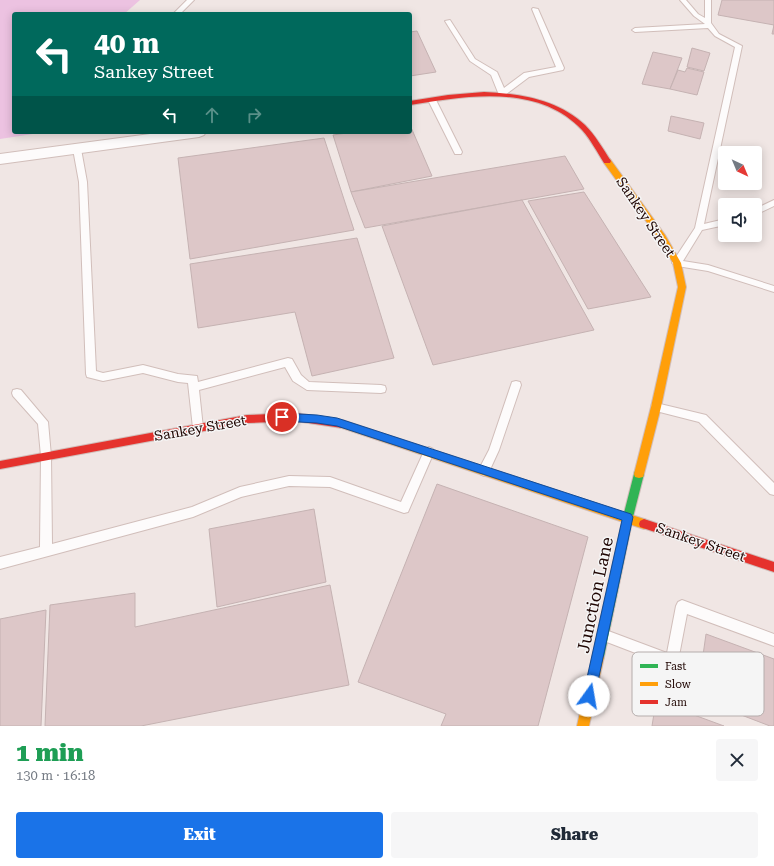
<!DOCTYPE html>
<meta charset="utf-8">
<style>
:root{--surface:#fff;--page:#f6f6f7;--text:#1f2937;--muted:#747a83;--accent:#1a73e8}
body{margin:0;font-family:"Roboto Serif",serif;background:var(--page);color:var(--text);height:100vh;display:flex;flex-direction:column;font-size:15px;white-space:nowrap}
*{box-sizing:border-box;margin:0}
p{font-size:13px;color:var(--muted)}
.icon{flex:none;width:22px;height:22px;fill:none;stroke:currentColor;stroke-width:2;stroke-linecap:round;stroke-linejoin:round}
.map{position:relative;height:726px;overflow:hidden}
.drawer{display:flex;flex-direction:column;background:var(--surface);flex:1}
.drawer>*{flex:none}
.banner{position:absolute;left:12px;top:12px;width:400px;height:122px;border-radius:4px;box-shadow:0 2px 10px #0003;background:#00695c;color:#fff;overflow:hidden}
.needle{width:26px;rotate:136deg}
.controls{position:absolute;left:718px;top:146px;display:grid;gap:8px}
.controls a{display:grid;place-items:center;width:44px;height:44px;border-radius:4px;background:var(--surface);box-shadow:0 2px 10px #0003;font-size:20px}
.pin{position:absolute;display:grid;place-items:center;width:34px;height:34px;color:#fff;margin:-17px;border:2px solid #fff;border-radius:50%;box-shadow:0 1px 4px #0007}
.me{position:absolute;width:44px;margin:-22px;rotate:13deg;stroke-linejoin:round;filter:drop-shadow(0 0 3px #0008)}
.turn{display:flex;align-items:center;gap:14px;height:84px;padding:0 16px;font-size:18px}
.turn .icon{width:52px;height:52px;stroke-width:2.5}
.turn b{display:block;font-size:28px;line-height:34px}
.lanes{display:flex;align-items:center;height:38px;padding:0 16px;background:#0003;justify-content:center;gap:20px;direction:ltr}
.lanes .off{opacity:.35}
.round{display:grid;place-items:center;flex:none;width:42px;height:42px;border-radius:4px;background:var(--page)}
.summary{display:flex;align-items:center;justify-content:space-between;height:68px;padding:0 16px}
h1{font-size:24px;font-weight:800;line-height:30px;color:#1e9e55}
.primary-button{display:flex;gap:8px;margin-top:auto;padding:8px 16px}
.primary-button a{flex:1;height:46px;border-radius:4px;background:var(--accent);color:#fff;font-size:16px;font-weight:800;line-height:46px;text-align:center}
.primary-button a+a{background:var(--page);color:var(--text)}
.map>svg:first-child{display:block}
</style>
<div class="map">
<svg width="774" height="726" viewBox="0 0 774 726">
<rect width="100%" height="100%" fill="#f0e6e4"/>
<path fill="#ecc2e1" d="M0,0h140l-16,14h-110v118h32l-46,7z"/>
<g fill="#ddc7c8" stroke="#c5b2b2">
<path d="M722,0h52v34h-2l2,-9 -56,-10z"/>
<path d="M417,31l19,41 -26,4v-44z"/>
<path d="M692,48l18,5 -6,18 -17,-4z"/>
<path d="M653,52l29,6 -12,31 -28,-5z"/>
<path d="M687,68l17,4 -7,23 -27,-6 8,-19 7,2z"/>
<path d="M671,116l33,7 -4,16 -32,-8z"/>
<path d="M410,125l22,51 -81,16 -18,-57 21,-3h56z"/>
<path d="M324,138l30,92 -164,29 -12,-101z"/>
<path d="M565,156l19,33 -219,39 -14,-36z"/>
<path d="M584,192l67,105 -63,12 -60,-108z"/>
<path d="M522,200l72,130 -161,35 -51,-139z"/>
<path d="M357,238l37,120 -82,18 -17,-64 -97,16 -8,-64z"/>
<path d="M437,484l151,53 -50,189h-97l5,-12 -88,-32z"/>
<path d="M314,509l12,73 -109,25 -8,-78z"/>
<path d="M330,585l19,100 -208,41h-96l5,-121 85,-12v34z"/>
<path d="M46,610l-5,116h-41v-107z"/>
<path d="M706,634l68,25v67h-4l-73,-28z"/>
<path d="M656,701l68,25h-72z"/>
</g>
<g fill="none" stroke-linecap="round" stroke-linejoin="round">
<g stroke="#d1beba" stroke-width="2">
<g id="lane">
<path d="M187,0h7l-14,14h-7z"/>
<path d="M680,0h6l12,14 7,4v-18h6v23l8,11 23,12 -38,178 21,-5v6l-23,5 -19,31 25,4 66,21v6l-66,-21 -31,-5 -5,-3 23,-35 40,-181 -20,-11 -7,-8 -73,4 -3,-2 3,-2 70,-4 -11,-8z"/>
<path d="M533,8l5,1 26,59 -1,2 -34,7 -24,18h-6l-8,-20 -21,-14 -25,-40 5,-1 25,39 22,13 7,16 20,-15 32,-6 -24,-58z"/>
<path d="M429,98h6l27,54 -1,2h-6l-27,-54z"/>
<path d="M77,146l4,3 6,33 9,189 7,2 40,-8 35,9 19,2 1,6 90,-24 4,1 9,16 8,7 72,3 4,1 1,3 -1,3 -4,1 -74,-3 -14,-9 -8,-14 -86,23 4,38 -1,3 -4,2 -4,-2 -1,-3 -5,-45 -10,-1 -35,-9 -40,8 -16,-4 -1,-3 -7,-192 -6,-33z"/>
<path d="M774,200v6l-19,9v-6z"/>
<path d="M516,381l4,1 1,3 -22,65 -11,24 -4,2 -4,-2 -2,-3 11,-21 22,-65 1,-3z"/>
<path d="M17,389l4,1 27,32 3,34 1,88 140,-37 48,-20 49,-11 41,1 71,25 24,-53 4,-2 4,2 1,3 -26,60 -4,1 -74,-26 -41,-1 -48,11 -48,20 -193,52v-12l40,-10 1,-91 -3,-32 -25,-28 -1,-3 1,-3z"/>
<path d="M656,403l50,12 68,68v12l-4,-1 -71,-72 -47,-12 -1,-3 1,-3z"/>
<path d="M682,600l92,34v12l-87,-32 -9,47 -1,5 -5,1 -73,-28 -2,-4 2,-4 4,-2 64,24 9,-47 2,-4z"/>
</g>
</g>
<g stroke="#d1beba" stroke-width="2">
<path id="street" d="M165,132h41l-2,3 -5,2 -199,27v-10z"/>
</g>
<g stroke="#d1beba" stroke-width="2">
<path id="fast" d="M639,470l4,1 1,3 -11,43 -29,140 -2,4 -4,2 -4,-2 -2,-4 31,-140 11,-43 1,-3z"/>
</g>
<g stroke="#d1beba" stroke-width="2">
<g id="slow">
<path d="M604,159h6l55,76 16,28 5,24 -25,120 -17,67 -1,3 -4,1 -4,-1 -1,-3 17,-67 27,-120 -5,-24 -14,-24 -55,-76z"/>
<path d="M342,420l302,99 4,2 1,3 -1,3 -4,2 -305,-102 -2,-3 2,-3z"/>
<path d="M598,651l4,2 2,4 -15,69h-12l15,-69 2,-4z"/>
</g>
</g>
<g stroke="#d1beba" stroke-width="2">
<g id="jam">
<path d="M484,92c36,1 75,8 101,33 11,11 18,24 26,36l-1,2h-6c-7,-11 -13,-23 -22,-33 -44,-47 -117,-34 -172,-25v-4l38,-6z"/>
<path d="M295,413l47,7 3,1 2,3 -2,3 -3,1 -47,-7 -48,2 -247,46v-8l247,-46z"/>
<path d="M644,519l130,43v10l-134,-45 -1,-3 1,-3z"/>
</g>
</g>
<use href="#lane" fill="#fdfbfb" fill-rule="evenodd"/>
<use href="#street" fill="#fdfbfb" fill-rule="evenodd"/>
<use href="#fast" fill="#30b455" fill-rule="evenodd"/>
<use href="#slow" fill="#ff9f0a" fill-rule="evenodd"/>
<use href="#jam" fill="#e5322d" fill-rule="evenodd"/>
</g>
<path fill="#1a73e8" stroke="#114b97" d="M282,413l35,2 20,3 294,96 2,3 -39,183 -5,2 -4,-2 -2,-4 39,-176 -285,-94 -20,-3 -35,-2 -3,-1 -1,-3 1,-3z"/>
<g text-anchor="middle" stroke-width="3" stroke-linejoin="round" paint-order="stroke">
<g font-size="14" fill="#1f0502" stroke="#f5f5f5">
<text transform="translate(646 217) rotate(56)" y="5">Sankey Street</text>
<text transform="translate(200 428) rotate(-10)" y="5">Sankey Street</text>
<text transform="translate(701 542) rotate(19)" y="5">Sankey Street</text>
</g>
<g font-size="17" fill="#1f0502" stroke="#f5f5f5">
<text transform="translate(595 595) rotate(-78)" y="6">Junction Lane</text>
</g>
</g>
<rect x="632" y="652" width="132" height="64" rx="6" fill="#f5f5f5" stroke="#b5adac" stroke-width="1"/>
<rect x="640" y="664" width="18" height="4" fill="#30b455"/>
<rect x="640" y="682" width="18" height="4" fill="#ff9f0a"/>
<rect x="640" y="700" width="18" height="4" fill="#e5322d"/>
<g font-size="11" fill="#1f0502">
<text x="665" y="670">Fast</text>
<text x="665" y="688">Slow</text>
<text x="665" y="706">Jam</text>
</g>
</svg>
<div class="controls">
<a><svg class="needle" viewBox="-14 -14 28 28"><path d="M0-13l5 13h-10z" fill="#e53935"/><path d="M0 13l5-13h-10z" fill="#747a83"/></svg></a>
<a><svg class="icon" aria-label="sound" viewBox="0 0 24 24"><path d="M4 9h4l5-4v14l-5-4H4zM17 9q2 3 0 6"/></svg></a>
</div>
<div class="pin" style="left:282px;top:417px;background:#d93025"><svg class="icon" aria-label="arrive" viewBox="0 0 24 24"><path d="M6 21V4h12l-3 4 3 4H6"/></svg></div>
<svg class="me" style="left:589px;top:696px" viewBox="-20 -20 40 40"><circle r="19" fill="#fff"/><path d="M0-13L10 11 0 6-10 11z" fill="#1a73e8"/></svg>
<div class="banner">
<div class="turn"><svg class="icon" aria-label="left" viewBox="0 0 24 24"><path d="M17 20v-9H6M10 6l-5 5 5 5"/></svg><div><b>40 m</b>Sankey Street</div></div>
<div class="lanes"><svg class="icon" aria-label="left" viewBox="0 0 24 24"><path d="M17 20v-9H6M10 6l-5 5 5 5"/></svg><svg class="icon off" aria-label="ahead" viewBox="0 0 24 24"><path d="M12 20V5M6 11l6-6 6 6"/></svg><svg class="icon off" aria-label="right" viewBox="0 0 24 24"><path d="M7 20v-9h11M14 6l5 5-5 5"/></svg></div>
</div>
</div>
<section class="drawer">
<div class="summary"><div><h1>1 min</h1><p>130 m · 16:18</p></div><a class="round"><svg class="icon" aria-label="close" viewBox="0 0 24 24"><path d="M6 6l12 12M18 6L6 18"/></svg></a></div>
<div class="primary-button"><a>Exit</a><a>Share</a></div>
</section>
